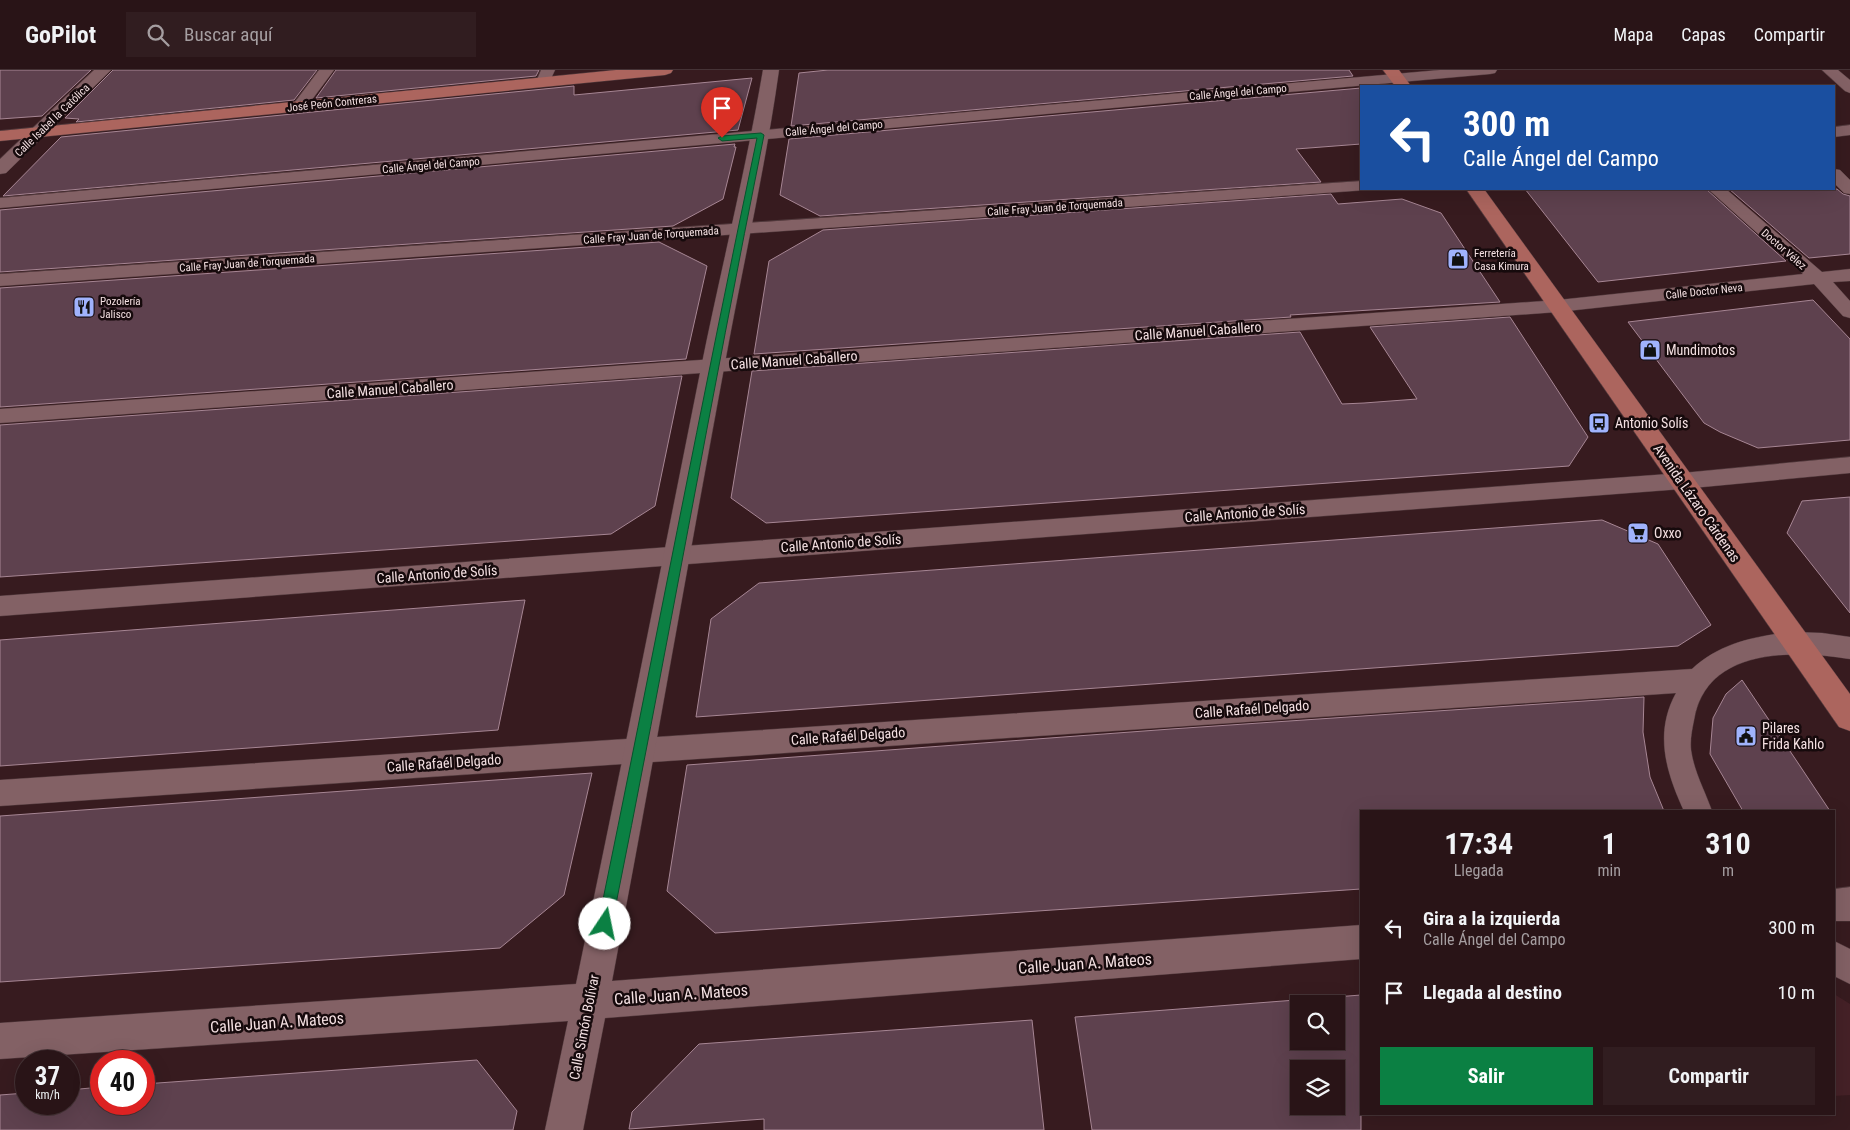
<!DOCTYPE html>
<html lang="es">
<meta charset="utf-8">
<style>
:root{--surface:#291417;--page:#311d20;--text:#f1f3f6;--muted:#a59ea1;--line:#453336;--accent:#0b8043}
body{margin:0;font-family:"Roboto Condensed",sans-serif;background:var(--page);color:var(--text);height:100vh;display:flex;flex-direction:column;font-size:19px;white-space:nowrap}
*{box-sizing:border-box;margin:0}
p{font-size:16px;color:var(--muted)}
.icon{flex:none;width:28px;height:28px;fill:none;stroke:currentColor;stroke-width:2;stroke-linecap:round;stroke-linejoin:round}
.map{position:relative;flex:1;overflow:hidden}
.sheet{position:absolute;left:1360px;top:740px;width:475px;height:305px;display:flex;flex-direction:column;background:var(--surface);border-radius:0px;box-shadow:0 5px 20px #0002,0 0 0 1px var(--line)}
.sheet>*{flex:none}
.banner{position:absolute;left:1360px;top:15px;width:475px;height:105px;border-radius:0px;box-shadow:0 5px 20px #0002,0 0 0 1px var(--line);background:#1a4fa0;color:#fff;overflow:hidden}
.fabs{position:absolute;left:1290px;top:925px;display:grid;gap:10px}
.fabs a{display:grid;place-items:center;width:55px;height:55px;border-radius:0px;background:var(--surface);box-shadow:0 5px 20px #0002,0 0 0 1px var(--line);font-size:25px}
.speed{position:absolute;left:15px;top:980px;display:flex;gap:10px;font-size:25px;font-weight:700;text-align:center}
.speed>*{display:grid;place-content:center;width:65px;height:65px;border-radius:50%;background:var(--surface);box-shadow:0 5px 20px #0002,0 0 0 1px var(--line);line-height:1}
.speed small{font-size:12px;font-weight:400}
.speed .limit{border:8px solid #d22;background:#fff;color:#111}
.pin{position:absolute;display:grid;place-items:center;width:42px;height:42px;color:#fff;margin:-51px -21px;border-radius:50% 50% 50% 0;rotate:-45deg;box-shadow:0 0 5px #0007}
.pin .icon{rotate:45deg}
.me{position:absolute;width:55px;margin:-28px;rotate:11deg;stroke-linejoin:round;filter:drop-shadow(0 0 4px #0008)}
.turn{display:flex;align-items:center;gap:18px;height:105px;padding:0 20px;font-size:22px}
.turn .icon{width:65px;height:65px;stroke-width:2.5}
.turn b{display:block;font-size:35px;line-height:42px}
.eta{display:flex;justify-content:space-evenly;align-items:center;height:85px;text-align:center}
.eta b{font-size:30px;font-weight:700;line-height:35px}
.primary-button{display:flex;gap:10px;margin-top:auto;padding:10px 20px}
.primary-button a{flex:1;height:58px;border-radius:0px;background:var(--accent);color:#fff;font-size:20px;font-weight:700;line-height:58px;text-align:center}
.primary-button a+a{background:var(--page);color:var(--text)}
ul{padding:0;list-style:none}
li{display:flex;align-items:center;gap:15px;height:65px;padding:0 20px}
li div{flex:1}
li b{display:block;font-size:19px}
li em{font-style:normal}
header{display:flex;align-items:center;gap:30px;box-sizing:border-box;height:70px;padding:0 25px;background:var(--surface);border-bottom:1px solid var(--line)}
header strong{font-size:24px}
nav{display:flex;gap:28px;margin-inline-start:auto;font-size:18px}
.search{width:350px;height:45px;background:var(--page);display:flex;align-items:center;gap:12px;box-sizing:border-box;padding:0 18px;border-radius:0px;color:var(--muted);font-size:19px}
.map>svg:first-child{display:block}
</style>
<header>
<strong>GoPilot</strong>
<div class="search"><svg class="icon" aria-label="search" viewBox="0 0 24 24"><circle cx="10" cy="10" r="6"/><path d="M15 15l6 6"/></svg>Buscar aquí</div>
<nav><a>Mapa</a><a>Capas</a><a>Compartir</a></nav>
</header>
<div class="map">
<svg width="1850" height="1060" viewBox="0 0 1850 1060">
<rect width="100%" height="100%" fill="#371b1f"/>
<path fill="#452127" d="M1834,924l16,10v91l-16,1z"/>
<g fill="#5e414e" stroke="#a78694" fill-rule="evenodd">
<path d="M0,0h91l-49,46 -42,3z"/>
<path d="M113,0h204l-23,30 -218,22 3,-3 -14,-1z"/>
<path d="M336,0h203l-3,6 -220,22z"/>
<path d="M828,0h521l4,6 -562,50 8,-53z"/>
<path d="M752,8l-14,52 -735,66 58,-59 513,-51v9z"/>
<path d="M1361,18v56l-65,5 25,33 -501,34 -40,-21 9,-56z"/>
<path d="M735,74l-1,3h2l-13,52 -50,27 -673,46v-62z"/>
<path d="M1525,119h181l80,72 -188,21z"/>
<path d="M1729,119h108l6,5 7,2v58l-41,4z"/>
<path d="M1331,124l7,10 64,-5 39,14 59,89 -210,13 1,2 -537,37 15,-93 54,-31z"/>
<path d="M659,172l48,24 -21,93 -686,48v-119z"/>
<path d="M1813,230l37,39v101l-92,8 -38,-16 -16,-9 -76,-101z"/>
<path d="M1510,247l78,120 -19,29 -803,57 -35,-25 21,-127 548,-39 42,72 22,-1 53,-4 -47,-72z"/>
<path d="M682,306l-27,130 -44,28 -611,43v-152z"/>
<path d="M1850,427v116l-63,-80 15,-32z"/>
<path d="M1602,450l56,24 53,81 -33,21 -982,71 15,-98 48,-36z"/>
<path d="M525,530l-27,130 -498,36v-126z"/>
<path d="M1742,610l54,80 34,51h-87l-33,-57 3,-36 13,-24z"/>
<path d="M1644,627l-1,35 7,45 14,34h-303v78l-646,44 -48,-42 20,-126 484,-36z"/>
<path d="M592,703l-28,122 -64,53 -500,34v-166z"/>
<path d="M1361,925v135h-269l-17,-113zM1299,934h37v37h-37zM1299,999h37v37h-37z"/>
<path d="M1032,950l12,110h-280v-11l-135,10 3,-17 67,-68z"/>
<path d="M477,990l40,51 -4,19h-513v-35l26,-2v11h43v-14l32,-3v17h43v-20z"/>
</g>
<g fill="none" stroke-linecap="round" stroke-linejoin="round">
<g stroke="#513a3d" stroke-width="1">
<g id="minor">
<path d="M319,0h15l-29,39h-10l-3,-3z"/>
<path d="M541,0h14l-7,15h-10l-2,-3z"/>
<path d="M1440,0h57l-2,3 -5,1 -1490,134v-10z"/>
<path d="M1822,0h16l12,10v13l-5,-2z"/>
<path d="M1850,55v10l-16,2v-10z"/>
<path d="M1834,99l6,1 10,10v14l-6,-1 -10,-10z"/>
<path d="M1361,111v8l6,1 -1367,96v-12z"/>
<path d="M1708,119h18l96,83 28,-3v12l-17,1 17,19v17l-7,-2 -29,-32 -256,28 -1558,111v-14l1558,-109 245,-26z"/>
<path d="M1850,387v16l-168,16 -1682,127v-20l1682,-123z"/>
<path d="M1793,562l29,1 28,4v22c-56,-9 -144,-12 -156,61 -2,10 -4,19 -3,30 3,22 14,41 21,61h-28c-18,-39 -30,-78 -8,-118l-1676,113v-26l1692,-111c28,-26 63,-33 101,-37z"/>
<path d="M1834,871l16,8v35l-16,-8z"/>
</g>
</g>
<g stroke="#513a3d" stroke-width="1">
<g id="tertiary">
<path d="M94,0h17l-105,103 -6,1v-15z"/>
<path d="M763,0h16c-14,100 -37,198 -55,298 -38,204 -73,409 -112,613l749,-56v34l-756,59 -22,112h-38l23,-109 -568,38v-36l576,-39c43,-205 84,-410 125,-616 20,-99 45,-198 62,-298z"/>
<path d="M1850,817v34h-16v-32z"/>
</g>
</g>
<g stroke="#513a3d" stroke-width="1">
<g id="primary">
<path d="M616,0h57l-2,3 -6,2 -665,66v-10z"/>
<path d="M1383,0h16l12,16h-16z"/>
<path d="M1466,119h18l366,505v37l-11,-4z"/>
</g>
</g>
<use href="#minor" fill="#836165" fill-rule="evenodd"/>
<use href="#tertiary" fill="#836165" fill-rule="evenodd"/>
<use href="#primary" fill="#ac655e" fill-rule="evenodd"/>
</g>
<path fill="#0b8043" stroke="#07532c" d="M761,63l3,2c-53,263 -99,526 -152,789l-2,5 -5,2 -5,-2 -2,-5c54,-262 104,-525 159,-786l-35,3 -4,-3 4,-2z"/>
<defs>
<g id="shop-square" transform="scale(1.125)"><rect x="-9" y="-9" width="18" height="18" rx="4" fill="#a0b3fd" stroke="#160a0c"/><path d="M-5-2.5h2.3a2.7 3.5 0 0 1 5.4 0H5L5.5 6h-11ZM-1.5-2.5h3a1.5 2.3 0 0 0-3 0Z" fill="#111"/></g>
<g id="restaurant-square" transform="scale(1.125)"><rect x="-9" y="-9" width="18" height="18" rx="4" fill="#a0b3fd" stroke="#160a0c"/><path d="M-5-6h1v4h1v-4h1v4h1v-4h1v5L-1.5 .5V6h-2V.5L-5-1ZM5-6V6H3V1.5H1.5Q1.5-4 5-6Z" fill="#111"/></g>
<g id="bus-square" transform="scale(1.125)"><rect x="-9" y="-9" width="18" height="18" rx="4" fill="#a0b3fd" stroke="#160a0c"/><path d="M-5-6H5V4H4V6H2V4H-2V6H-4V4H-5ZM-3.5-4V0h7V-4ZM-3.5 1.2v1.5H-2V1.2ZM2 1.2v1.5H3.5V1.2Z" fill="#111"/></g>
<g id="supermarket-square" transform="scale(1.125)"><rect x="-9" y="-9" width="18" height="18" rx="4" fill="#a0b3fd" stroke="#160a0c"/><path d="M-6-5.5h2.5l.6 2H6L4.5 2H-2.5L-4.4-4H-6ZM-1.5 3.2a1.3 1.3 0 1 0 .1 0ZM3 3.2a1.3 1.3 0 1 0 .1 0Z" fill="#111"/></g>
<g id="civic-square" transform="scale(1.125)"><rect x="-9" y="-9" width="18" height="18" rx="4" fill="#a0b3fd" stroke="#160a0c"/><path d="M-.6-6.5H3V-4.5H.6V-3L4-1V1h2V6H-6V1h2V-1L-.6-3ZM-1.2 2.5V6h2.4V2.5Z" fill="#111"/></g>
</defs>
<g fill-rule="evenodd">
<use href="#shop-square" x="1458" y="189"/>
<use href="#restaurant-square" x="84" y="237"/>
<use href="#shop-square" x="1650" y="280"/>
<use href="#bus-square" x="1599" y="353"/>
<use href="#supermarket-square" x="1638" y="463"/>
<use href="#civic-square" x="1746" y="666"/>
</g>
<g text-anchor="middle" stroke-width="5" stroke-linejoin="round" paint-order="stroke">
<g font-size="11" fill="#f4e0e2" stroke="#160a0c">
<text transform="translate(1238 22) rotate(-5)" y="4">Calle Ángel del Campo</text>
<text transform="translate(332 33) rotate(-6)" y="4">José Peón Contreras</text>
<text transform="translate(52 50) rotate(-44)" y="4">Calle Isabel la Católica</text>
<text transform="translate(834 58) rotate(-5)" y="4">Calle Ángel del Campo</text>
<text transform="translate(431 95) rotate(-5)" y="4">Calle Ángel del Campo</text>
<text transform="translate(1055 137) rotate(-4)" y="4">Calle Fray Juan de Torquemada</text>
<text transform="translate(651 165) rotate(-4)" y="4">Calle Fray Juan de Torquemada</text>
<text transform="translate(1784 179) rotate(41)" y="4">Doctor Vélez</text>
<text transform="translate(247 193) rotate(-4)" y="4">Calle Fray Juan de Torquemada</text>
<text transform="translate(1704 221) rotate(-6)" y="4">Calle Doctor Neva</text>
</g>
<g font-size="11" fill="#f4e0e2" stroke="#160a0c" text-anchor="start">
<text x="1474" y="187">Ferretería<tspan x="1474" dy="13">Casa Kimura</tspan></text>
<text x="100" y="235">Pozolería<tspan x="100" dy="13">Jalisco</tspan></text>
</g>
<g font-size="14" fill="#f4e0e2" stroke="#160a0c">
<text transform="translate(1198 261) rotate(-4)" y="5">Calle Manuel Caballero</text>
<text transform="translate(794 290) rotate(-4)" y="5">Calle Manuel Caballero</text>
<text transform="translate(390 319) rotate(-4)" y="5">Calle Manuel Caballero</text>
<text transform="translate(1697 433) rotate(55)" y="5">Avenida Lázaro Cárdenas</text>
<text transform="translate(1245 443) rotate(-4)" y="5">Calle Antonio de Solís</text>
<text transform="translate(841 473) rotate(-4)" y="5">Calle Antonio de Solís</text>
<text transform="translate(437 504) rotate(-4)" y="5">Calle Antonio de Solís</text>
<text transform="translate(1252 639) rotate(-4)" y="5">Calle Rafaél Delgado</text>
<text transform="translate(848 666) rotate(-4)" y="5">Calle Rafaél Delgado</text>
<text transform="translate(444 693) rotate(-4)" y="5">Calle Rafaél Delgado</text>
<text transform="translate(584 957) rotate(-79)" y="5">Calle Simón Bolívar</text>
</g>
<g font-size="14" fill="#f4e0e2" stroke="#160a0c" text-anchor="start">
<text x="1666" y="285">Mundimotos</text>
<text x="1615" y="358">Antonio Solís</text>
<text x="1654" y="468">Oxxo</text>
<text x="1762" y="663">Pilares<tspan x="1762" dy="16">Frida Kahlo</tspan></text>
</g>
<g font-size="16" fill="#f4e0e2" stroke="#160a0c">
<text transform="translate(1085 893) rotate(-4)" y="6">Calle Juan A. Mateos</text>
<text transform="translate(681 924) rotate(-4)" y="6">Calle Juan A. Mateos</text>
<text transform="translate(277 952) rotate(-4)" y="6">Calle Juan A. Mateos</text>
</g>
</g>
</svg>
<div class="fabs">
<a><svg class="icon" aria-label="search" viewBox="0 0 24 24"><circle cx="10" cy="10" r="6"/><path d="M15 15l6 6"/></svg></a>
<a><svg class="icon" aria-label="layers" viewBox="0 0 24 24"><path d="M12 4l9 5-9 5-9-5zM3 14l9 5 9-5"/></svg></a>
</div>
<div class="speed"><div>37<small>km/h</small></div><div class="limit">40</div></div>
<div class="pin" style="left:722px;top:68px;background:#d93025"><svg class="icon" aria-label="arrive" viewBox="0 0 24 24"><path d="M6 21V4h12l-3 4 3 4H6"/></svg></div>
<svg class="me" style="left:605px;top:854px" viewBox="-20 -20 40 40"><circle r="19" fill="#fff"/><path d="M0-13L10 11 0 6-10 11z" fill="#0b8043"/></svg>
<div class="banner">
<div class="turn"><svg class="icon" aria-label="left" viewBox="0 0 24 24"><path d="M17 20v-9H6M10 6l-5 5 5 5"/></svg><div><b>300 m</b>Calle Ángel del Campo</div></div>
</div>
<section class="sheet">
<div class="eta">
<div><b>17:34</b><p>Llegada</p></div>
<div><b>1</b><p>min</p></div>
<div><b>310</b><p>m</p></div>
</div>
<ul>
<li><svg class="icon" aria-label="left" viewBox="0 0 24 24"><path d="M17 20v-9H6M10 6l-5 5 5 5"/></svg><div><b>Gira a la izquierda</b><p>Calle Ángel del Campo</p></div><em>300 m</em></li>
<li><svg class="icon" aria-label="arrive" viewBox="0 0 24 24"><path d="M6 21V4h12l-3 4 3 4H6"/></svg><div><b>Llegada al destino</b></div><em>10 m</em></li>
</ul>
<div class="primary-button"><a>Salir</a><a>Compartir</a></div>
</section>
</div>
